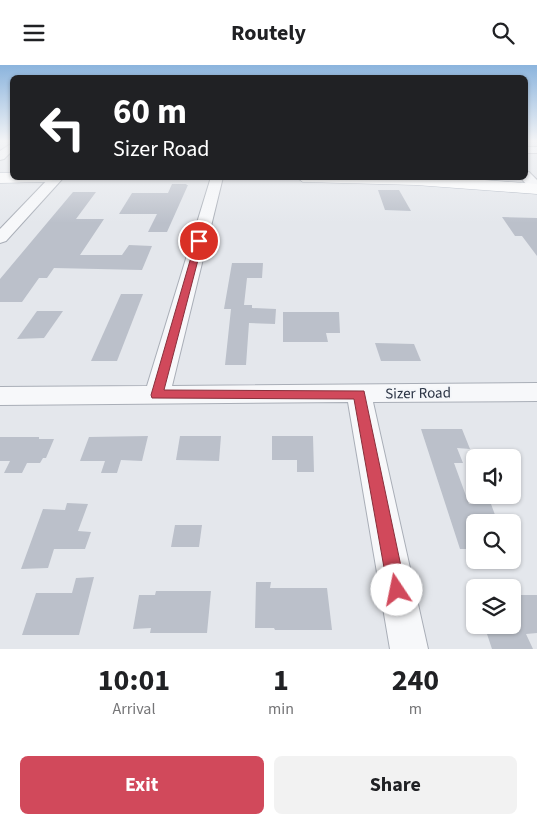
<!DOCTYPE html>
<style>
:root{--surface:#fff;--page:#f2f2f2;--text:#202124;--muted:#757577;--accent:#d1495b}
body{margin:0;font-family:"Source Sans 3",sans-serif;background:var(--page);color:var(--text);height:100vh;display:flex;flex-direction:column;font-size:19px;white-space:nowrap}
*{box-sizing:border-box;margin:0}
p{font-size:16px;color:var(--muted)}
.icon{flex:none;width:28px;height:28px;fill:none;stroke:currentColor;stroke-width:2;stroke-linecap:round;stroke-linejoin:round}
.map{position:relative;height:584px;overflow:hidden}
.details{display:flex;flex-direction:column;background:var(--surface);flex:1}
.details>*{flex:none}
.banner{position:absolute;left:10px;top:10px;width:518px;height:105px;border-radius:8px;box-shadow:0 1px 4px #0004;background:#202124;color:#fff;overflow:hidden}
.tools{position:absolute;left:466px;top:384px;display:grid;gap:10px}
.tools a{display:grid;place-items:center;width:55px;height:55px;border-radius:8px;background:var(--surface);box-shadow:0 1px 4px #0004;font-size:25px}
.pin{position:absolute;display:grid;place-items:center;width:42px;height:42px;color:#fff;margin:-21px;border:2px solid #fff;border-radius:50%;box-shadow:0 1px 5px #0007}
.me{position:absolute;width:55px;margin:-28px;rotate:349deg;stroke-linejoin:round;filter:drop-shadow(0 0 4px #0008)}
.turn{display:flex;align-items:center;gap:18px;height:105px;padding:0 20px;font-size:22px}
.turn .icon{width:65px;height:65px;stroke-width:2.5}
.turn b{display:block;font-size:35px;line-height:42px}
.eta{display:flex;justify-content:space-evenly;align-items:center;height:85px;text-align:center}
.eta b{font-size:30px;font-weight:700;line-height:35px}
.cta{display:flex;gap:10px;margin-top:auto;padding:10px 20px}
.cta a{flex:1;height:58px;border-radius:8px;background:var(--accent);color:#fff;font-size:20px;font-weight:700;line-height:58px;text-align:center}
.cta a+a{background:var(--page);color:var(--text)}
header{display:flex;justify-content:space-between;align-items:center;height:65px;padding:0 20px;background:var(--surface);font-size:22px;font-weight:700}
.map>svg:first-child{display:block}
</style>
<header><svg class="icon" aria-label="menu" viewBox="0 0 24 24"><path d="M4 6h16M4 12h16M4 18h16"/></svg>Routely<svg class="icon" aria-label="search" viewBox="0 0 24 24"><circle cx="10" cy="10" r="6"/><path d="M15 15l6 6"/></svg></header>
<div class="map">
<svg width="537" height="584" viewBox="0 0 537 584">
<rect width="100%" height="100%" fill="#e4e7ec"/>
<g fill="#bbc0ca">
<path d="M172,119h15l-1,1h2l-21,47h-19l9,-18h-38l13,-21h36z"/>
<path d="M378,125h21l12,21 -26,-1z"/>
<path d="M73,127h23l-20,27h28l-24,36h42l7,-10 23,1 -10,24 -88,-2 -7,10h-8l-17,24h-22v-23z"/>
<path d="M502,152l35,1v38l-15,-20h-7z"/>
<path d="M232,198h31l-1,15h-15l-3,27h8v3l24,1 -1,15 -26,-1 -3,42h-21l6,-56h-7z"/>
<path d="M121,229h22l-26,67h-26z"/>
<path d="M37,246h26l-19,27 -27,1z"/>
<path d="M283,247h56l1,21h-14l2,9h-45z"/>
<path d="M375,278l39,1 7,17h-40z"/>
<path d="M421,364h41l8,20 -13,-1 6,15h-9l15,41h22l7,19h-23v26h-15z"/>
<path d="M148,371l-6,25 -21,-1 -4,13h-16l4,-12h-25l9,-24z"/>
<path d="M180,371h41l-2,25 -43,-1z"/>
<path d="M272,371h41l1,36h-17v-12h-25z"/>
<path d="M0,372h39v2h15l-8,19h-3l-3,5h-13l-5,10h-18l6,-12h-10z"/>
<path d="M67,438l21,1 -10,27 13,1 -6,17h-31l-6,19 -27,1 22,-60 22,1z"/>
<path d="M175,460h27l-3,22h-28z"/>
<path d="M94,512l-15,58h-57l14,-42h36l4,-15z"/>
<path d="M256,517h15l-1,6h57l5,42h-57l-1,-2h-19z"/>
<path d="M156,526h55l-4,42h-57l1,-5 -18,1 6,-34h16z"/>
<path d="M512,530h25v38l-11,1 7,15h-41l-8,-24h28z"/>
</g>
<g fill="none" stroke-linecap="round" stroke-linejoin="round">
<g stroke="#a9aeb7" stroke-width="2">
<g id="minor">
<path d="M12,78v8l-8,8 -4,1v-9z"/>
<rect x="525" y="82" width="12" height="6"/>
<path d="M525,106l4,1 8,8v12l-5,-1 -12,-14h5z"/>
<path d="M50,112h14l-58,64 -6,2v-14z"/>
<path d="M211,112h12l-51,209 365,-3v18l-164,1 55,247h-38l-42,-247 -348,3v-18l147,-1z"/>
</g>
</g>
<g stroke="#a3abb8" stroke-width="1">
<g id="major">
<path d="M0,108h12v4h45l-7,5 -50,1z"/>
<path d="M296,112h150l91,7v10l-121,-9 -113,-3z"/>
</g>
</g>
<use href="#minor" fill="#f7f8fa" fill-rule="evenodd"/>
<use href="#major" fill="#fff" fill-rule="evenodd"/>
</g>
<linearGradient id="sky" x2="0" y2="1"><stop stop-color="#8bb4dd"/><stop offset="0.48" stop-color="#f3f4f6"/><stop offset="1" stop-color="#f3f4f6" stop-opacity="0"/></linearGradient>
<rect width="537" height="158" fill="url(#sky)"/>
<path fill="#d1495b" stroke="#882f3b" d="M196,175l7,1 -39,149 200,1 42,199 -2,6 -7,3 -6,-3 -3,-6 -34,-191 -202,-1 -1,-3z"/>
<g text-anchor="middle" stroke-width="4" stroke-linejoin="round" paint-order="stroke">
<g font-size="15" fill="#2b3445" stroke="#f4f6f9">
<text transform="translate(418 328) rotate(-1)" y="5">Sizer Road</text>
</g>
</g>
</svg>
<div class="tools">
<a><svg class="icon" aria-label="sound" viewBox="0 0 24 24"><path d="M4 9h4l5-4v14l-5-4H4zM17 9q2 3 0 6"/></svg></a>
<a><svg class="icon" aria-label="search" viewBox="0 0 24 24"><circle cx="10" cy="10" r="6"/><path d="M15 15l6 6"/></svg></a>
<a><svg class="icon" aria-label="layers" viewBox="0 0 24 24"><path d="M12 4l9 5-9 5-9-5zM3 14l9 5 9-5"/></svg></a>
</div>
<div class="pin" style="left:199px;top:176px;background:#d93025"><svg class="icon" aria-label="arrive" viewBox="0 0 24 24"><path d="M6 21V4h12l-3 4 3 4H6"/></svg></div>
<svg class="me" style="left:397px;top:525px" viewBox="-20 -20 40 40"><circle r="19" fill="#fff"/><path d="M0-13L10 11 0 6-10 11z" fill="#d1495b"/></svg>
<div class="banner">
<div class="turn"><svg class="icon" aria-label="left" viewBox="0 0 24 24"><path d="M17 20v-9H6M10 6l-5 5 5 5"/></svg><div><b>60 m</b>Sizer Road</div></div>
</div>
</div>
<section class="details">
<div class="eta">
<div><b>10:01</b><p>Arrival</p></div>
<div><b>1</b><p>min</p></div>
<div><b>240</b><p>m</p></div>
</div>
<div class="cta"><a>Exit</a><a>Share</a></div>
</section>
